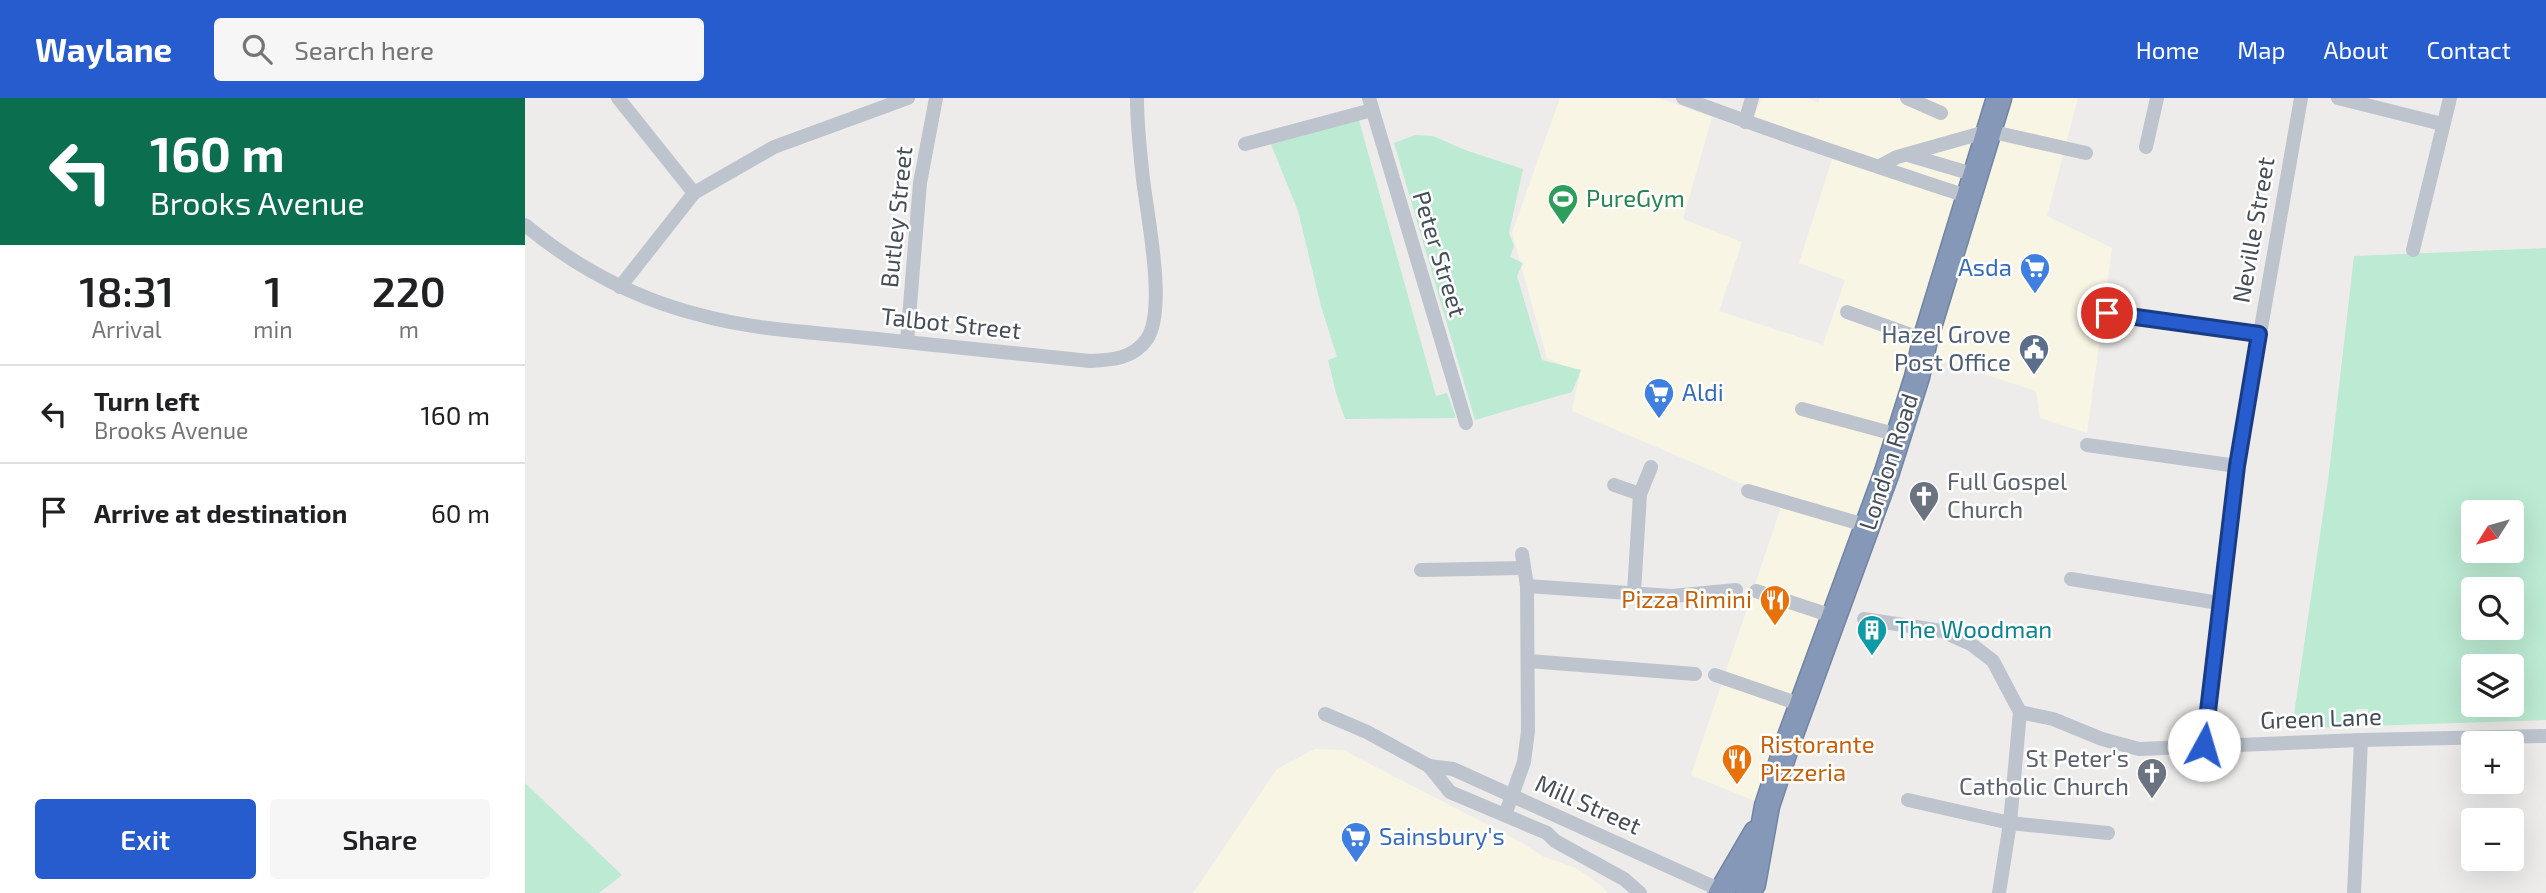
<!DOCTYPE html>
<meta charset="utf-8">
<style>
:root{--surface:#fff;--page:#f6f6f6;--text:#202124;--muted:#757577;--line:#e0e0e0;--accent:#265ccd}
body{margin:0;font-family:"Exo 2",sans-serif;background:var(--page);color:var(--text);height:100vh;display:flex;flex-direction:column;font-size:26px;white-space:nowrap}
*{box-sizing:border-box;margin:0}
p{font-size:23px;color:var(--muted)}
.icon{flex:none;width:38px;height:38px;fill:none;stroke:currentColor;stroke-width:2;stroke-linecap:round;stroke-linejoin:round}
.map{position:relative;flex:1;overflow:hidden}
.details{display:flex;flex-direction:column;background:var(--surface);width:525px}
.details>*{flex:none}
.top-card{background:#0b6e4f;color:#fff;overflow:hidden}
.needle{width:46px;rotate:233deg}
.fabs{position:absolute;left:1936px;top:402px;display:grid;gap:14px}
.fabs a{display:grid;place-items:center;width:63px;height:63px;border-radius:7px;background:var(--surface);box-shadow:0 7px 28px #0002;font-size:35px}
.pin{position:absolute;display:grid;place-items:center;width:60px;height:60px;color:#fff;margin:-30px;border:4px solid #fff;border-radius:50%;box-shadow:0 2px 7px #0007}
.me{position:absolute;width:77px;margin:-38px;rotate:6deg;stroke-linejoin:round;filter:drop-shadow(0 0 5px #0008)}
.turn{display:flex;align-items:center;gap:24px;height:147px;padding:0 35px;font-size:32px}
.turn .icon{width:91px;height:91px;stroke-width:2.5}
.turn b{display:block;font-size:49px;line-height:60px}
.eta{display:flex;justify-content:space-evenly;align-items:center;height:119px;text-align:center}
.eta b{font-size:42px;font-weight:600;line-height:49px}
.primary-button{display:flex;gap:14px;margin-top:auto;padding:14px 35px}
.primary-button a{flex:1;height:80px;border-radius:7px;background:var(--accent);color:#fff;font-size:28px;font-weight:600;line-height:80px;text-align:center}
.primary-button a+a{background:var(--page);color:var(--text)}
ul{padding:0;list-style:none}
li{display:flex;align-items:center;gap:21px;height:98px;padding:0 35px;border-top:2px solid var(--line)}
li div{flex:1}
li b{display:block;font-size:26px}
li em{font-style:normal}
header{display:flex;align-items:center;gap:42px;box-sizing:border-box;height:98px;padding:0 35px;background:var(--accent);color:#fff}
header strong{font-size:33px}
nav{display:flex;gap:38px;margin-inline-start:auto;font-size:24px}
.search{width:490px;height:63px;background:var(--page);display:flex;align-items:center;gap:18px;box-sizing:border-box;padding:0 24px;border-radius:7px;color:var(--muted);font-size:26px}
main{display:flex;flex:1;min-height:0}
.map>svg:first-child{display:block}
</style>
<header>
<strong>Waylane</strong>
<div class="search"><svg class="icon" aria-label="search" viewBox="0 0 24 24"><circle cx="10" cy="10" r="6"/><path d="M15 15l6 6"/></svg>Search here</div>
<nav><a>Home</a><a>Map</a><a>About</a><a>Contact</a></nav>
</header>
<main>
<section class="details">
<div class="top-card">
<div class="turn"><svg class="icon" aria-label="left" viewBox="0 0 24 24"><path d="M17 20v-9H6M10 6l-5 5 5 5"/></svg><div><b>160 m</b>Brooks Avenue</div></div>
</div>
<div class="eta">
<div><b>18:31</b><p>Arrival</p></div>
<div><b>1</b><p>min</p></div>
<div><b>220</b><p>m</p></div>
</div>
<ul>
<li><svg class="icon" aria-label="left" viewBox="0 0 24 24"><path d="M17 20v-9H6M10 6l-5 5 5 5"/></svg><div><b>Turn left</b><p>Brooks Avenue</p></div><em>160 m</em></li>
<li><svg class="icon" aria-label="arrive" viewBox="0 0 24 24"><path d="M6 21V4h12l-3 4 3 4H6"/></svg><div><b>Arrive at destination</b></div><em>60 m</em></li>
</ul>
<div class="primary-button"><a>Exit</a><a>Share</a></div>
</section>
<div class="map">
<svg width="2021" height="795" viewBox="0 0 2021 795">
<rect width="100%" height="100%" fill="#eeeceb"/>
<g fill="#f9f5e4">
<path d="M1035,0h99l53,19 -29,102 59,23 -23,69 104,34 22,-65 -46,-17 35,-110 -82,-28 9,-27h46l11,5 2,-5h258l-31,118 65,32 -25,185 -47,-15 -4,-27 -125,-41 -32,118 -112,338 -76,-31 92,-274 -211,-90 8,-38 -33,-15 -35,-125z"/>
<path d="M790,651l28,1 178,92 23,15 32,11 26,18 5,7h-414l84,-124z"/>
</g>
<g fill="#bcead3" fill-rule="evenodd">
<path d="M833,19l78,279 11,-3 9,25 -111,1 -9,-26 -8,-33 9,-3 -16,-51 -23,-95 -27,-67z"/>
<path d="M890,37l18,1 32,14 58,19 -14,64 5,13 -4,11 13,6 -6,13 25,84 39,10 -9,22 -97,28 -81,-277z"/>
<path d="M2021,150v472l-178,6v-17h-12v18l-64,1 37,-255 25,-217zM1948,415h38v38h-38zM1948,492h38v38h-38zM1948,569h38v38h-38z"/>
<path d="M0,685l97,92 -23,18h-74z"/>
</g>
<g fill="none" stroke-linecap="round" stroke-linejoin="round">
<g stroke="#7284a3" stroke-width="27">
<g id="highway">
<path d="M1196,795l35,-60"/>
<path d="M1223,795l5,-9 14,-78 20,-61 100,-273 30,-95 8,-37 74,-242"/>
</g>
</g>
<g stroke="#bdc4cd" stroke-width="14">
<path d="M93,0l76,95"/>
<path d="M844,0l97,325"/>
<path d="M1158,0c94,36 190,67 286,99"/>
<path d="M1382,0l34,15"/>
<path d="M1813,0l104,26"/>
<path d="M1220,24l7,-24"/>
<path d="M720,46l127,-34"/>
<path d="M1621,49l11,-49"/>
<path d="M1383,57l68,20"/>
<path d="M1355,68l17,-9 92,-26 97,22"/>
<path d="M0,127c52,43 113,75 179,91 52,14 109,16 163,22 74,8 148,15 223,23 22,-1 43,-2 57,-22 20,-30 0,-124 -4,-160 -3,-27 -6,-54 -6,-81"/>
<path d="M1888,152l37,-152"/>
<path d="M95,189l74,-94 80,-46 134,-49"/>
<path d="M1322,214l78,28"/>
<path d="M1582,215l152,21"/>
<path d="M382,244l13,-159 16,-85"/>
<path d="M1277,311l96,26"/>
<path d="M1562,347l150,21"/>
<path d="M1089,387l26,9"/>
<path d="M1223,393l120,35"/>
<path d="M896,472l102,-2"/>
<path d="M1546,481l148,24"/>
<path d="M1002,488l145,10 64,-6"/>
<path d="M1231,493l79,26"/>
<path d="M1109,494l6,-98 11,-27"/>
<path d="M1339,521l78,12 29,13 22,17 27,51 -10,111 -11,70"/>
<path d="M1004,563l166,13"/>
<path d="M1190,577l87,30"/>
<path d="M1495,614l33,7 49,20 37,10 222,-9 185,-4"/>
<path d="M800,616l42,18 62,34 24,3 274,124"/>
<path d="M1679,647l33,-279 64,-368"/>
<path d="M904,668l21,26 97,41 8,8 69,38 16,14"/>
<path d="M1383,702l102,23 98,10"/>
<path d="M980,717l19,-53 4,-31 -1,-145 -5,-32"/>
<path d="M1829,795l7,-153"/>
</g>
<use href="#highway" stroke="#8698b7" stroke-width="24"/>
</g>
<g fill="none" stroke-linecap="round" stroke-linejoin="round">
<g stroke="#193c85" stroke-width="18">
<path id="route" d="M1582,215l152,21 -22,132 -33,279"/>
</g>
<use href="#route" stroke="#265ccd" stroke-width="12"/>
</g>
<defs>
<g id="stadium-pin" transform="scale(1.575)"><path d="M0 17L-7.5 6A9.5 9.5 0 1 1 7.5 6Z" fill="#2e9e5b" stroke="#fff"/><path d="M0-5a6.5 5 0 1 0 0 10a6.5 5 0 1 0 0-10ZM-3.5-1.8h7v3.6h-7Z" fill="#fff"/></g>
<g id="supermarket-pin" transform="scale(1.575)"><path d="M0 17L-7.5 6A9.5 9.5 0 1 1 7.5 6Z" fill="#3f7fe0" stroke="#fff"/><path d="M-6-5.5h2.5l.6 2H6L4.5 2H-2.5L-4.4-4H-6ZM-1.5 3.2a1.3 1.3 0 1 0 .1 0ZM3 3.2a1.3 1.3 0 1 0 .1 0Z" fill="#fff"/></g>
<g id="civic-pin" transform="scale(1.575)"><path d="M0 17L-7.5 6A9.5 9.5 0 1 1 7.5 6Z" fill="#5c6f8a" stroke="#fff"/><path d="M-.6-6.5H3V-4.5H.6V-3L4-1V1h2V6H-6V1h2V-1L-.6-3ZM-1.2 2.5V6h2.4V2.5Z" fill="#fff"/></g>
<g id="church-pin" transform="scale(1.575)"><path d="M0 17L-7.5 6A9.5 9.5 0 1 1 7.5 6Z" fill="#6b7280" stroke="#fff"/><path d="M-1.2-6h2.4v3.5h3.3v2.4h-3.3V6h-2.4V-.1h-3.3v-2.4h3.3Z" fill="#fff"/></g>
<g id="restaurant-pin" transform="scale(1.575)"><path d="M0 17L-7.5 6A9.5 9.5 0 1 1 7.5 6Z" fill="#e8710a" stroke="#fff"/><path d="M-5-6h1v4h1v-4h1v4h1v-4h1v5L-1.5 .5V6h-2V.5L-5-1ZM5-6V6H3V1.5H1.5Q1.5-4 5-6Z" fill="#fff"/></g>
<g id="building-pin" transform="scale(1.575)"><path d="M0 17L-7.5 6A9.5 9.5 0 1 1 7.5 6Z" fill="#0f9aa8" stroke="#fff"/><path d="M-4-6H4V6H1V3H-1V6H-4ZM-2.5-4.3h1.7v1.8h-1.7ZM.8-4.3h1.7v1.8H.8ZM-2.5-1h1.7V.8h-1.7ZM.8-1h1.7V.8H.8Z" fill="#fff"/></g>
</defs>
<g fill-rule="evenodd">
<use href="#stadium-pin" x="1038" y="101"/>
<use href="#supermarket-pin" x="1510" y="170"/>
<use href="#civic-pin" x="1509" y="251"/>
<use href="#supermarket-pin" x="1134" y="295"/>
<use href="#church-pin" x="1399" y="398"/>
<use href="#restaurant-pin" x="1250" y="502"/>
<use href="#building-pin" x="1347" y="532"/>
<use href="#restaurant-pin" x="1212" y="661"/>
<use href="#church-pin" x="1627" y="675"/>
<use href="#supermarket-pin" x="831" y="739"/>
</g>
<g text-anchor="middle" stroke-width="5" stroke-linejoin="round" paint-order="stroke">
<g font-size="24" fill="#27864d" stroke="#fff" text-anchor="start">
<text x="1061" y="109">PureGym</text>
</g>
<g font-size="24" fill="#454d57" stroke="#fff">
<text transform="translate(372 119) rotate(-84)" y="8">Butley Street</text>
<text transform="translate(1729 132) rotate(-80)" y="8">Neville Street</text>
<text transform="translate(914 156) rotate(73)" y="8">Peter Street</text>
<text transform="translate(426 226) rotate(6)" y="8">Talbot Street</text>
<text transform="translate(1364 364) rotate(-72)" y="8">London Road</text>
<text transform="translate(1796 621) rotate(-2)" y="8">Green Lane</text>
<text transform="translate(1063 707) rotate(24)" y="8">Mill Street</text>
</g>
<g font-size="24" fill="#366cbe" stroke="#fff" text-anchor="start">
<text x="1487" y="178" text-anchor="end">Asda</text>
<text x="1157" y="303">Aldi</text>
<text x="854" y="747">Sainsbury's</text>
</g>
<g font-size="24" fill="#4e5e75" stroke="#fff" text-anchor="end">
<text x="1486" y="245">Hazel Grove<tspan x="1486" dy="28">Post Office</tspan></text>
</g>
<g font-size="24" fill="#5b616d" stroke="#fff" text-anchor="start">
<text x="1422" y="392">Full Gospel<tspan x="1422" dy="28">Church</tspan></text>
<text x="1604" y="669" text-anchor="end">St Peter's<tspan x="1604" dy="28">Catholic Church</tspan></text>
</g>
<g font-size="24" fill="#c56008" stroke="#fff" text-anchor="end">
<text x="1227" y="510">Pizza Rimini</text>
<text x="1235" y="655" text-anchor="start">Ristorante<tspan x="1235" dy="28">Pizzeria</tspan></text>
</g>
<g font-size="24" fill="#0d838f" stroke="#fff" text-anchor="start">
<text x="1370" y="540">The Woodman</text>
</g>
</g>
</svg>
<div class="fabs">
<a><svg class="needle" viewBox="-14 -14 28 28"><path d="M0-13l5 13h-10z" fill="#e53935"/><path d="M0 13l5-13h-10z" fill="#757577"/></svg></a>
<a><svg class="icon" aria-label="search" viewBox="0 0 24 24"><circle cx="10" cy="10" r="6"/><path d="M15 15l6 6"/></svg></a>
<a><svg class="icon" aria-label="layers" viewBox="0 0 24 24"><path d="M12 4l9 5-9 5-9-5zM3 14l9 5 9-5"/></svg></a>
<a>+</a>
<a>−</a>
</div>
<div class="pin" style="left:1582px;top:215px;background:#d93025"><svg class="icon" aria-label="arrive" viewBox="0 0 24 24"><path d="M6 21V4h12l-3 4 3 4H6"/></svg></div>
<svg class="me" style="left:1679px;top:647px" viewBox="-20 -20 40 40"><circle r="19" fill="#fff"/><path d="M0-13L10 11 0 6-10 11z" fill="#265ccd"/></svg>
</div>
</main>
